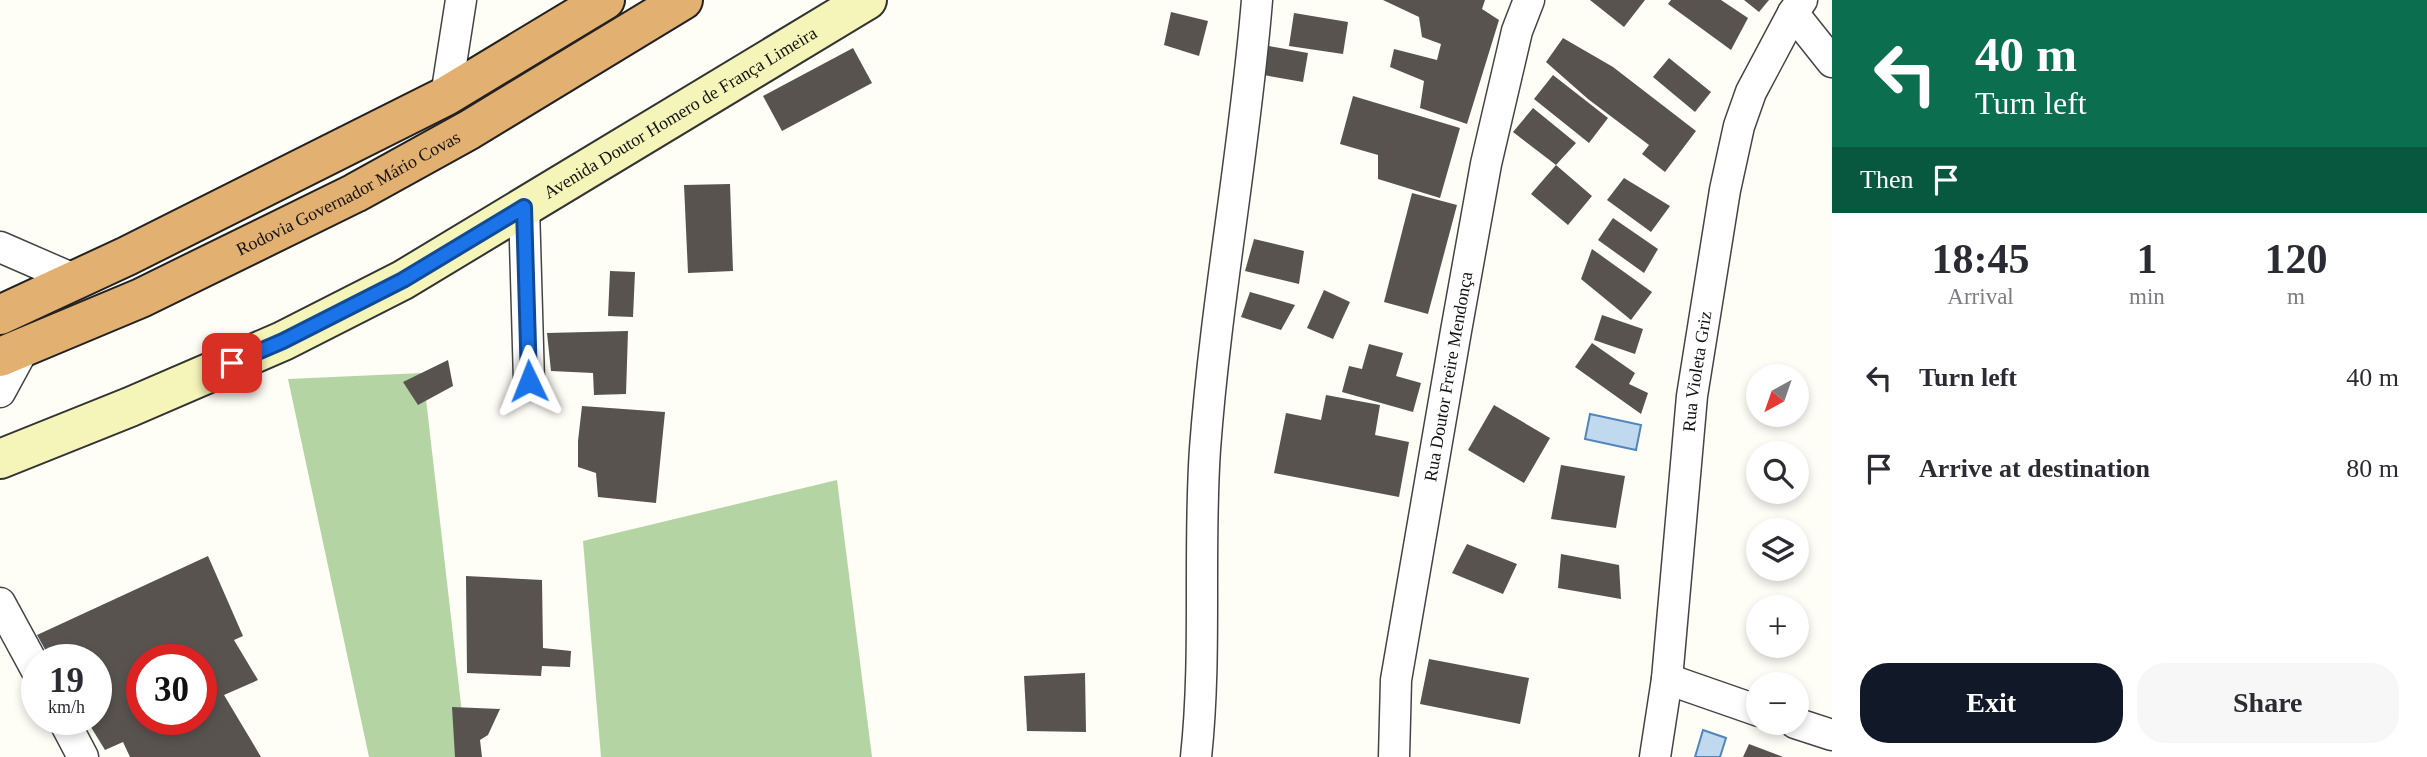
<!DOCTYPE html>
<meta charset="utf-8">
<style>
:root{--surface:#fff;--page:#f7f7f7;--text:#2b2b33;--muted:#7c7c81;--accent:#111827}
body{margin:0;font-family:Georgia,serif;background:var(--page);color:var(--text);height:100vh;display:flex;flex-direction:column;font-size:26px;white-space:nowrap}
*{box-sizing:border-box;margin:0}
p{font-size:23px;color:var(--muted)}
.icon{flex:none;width:38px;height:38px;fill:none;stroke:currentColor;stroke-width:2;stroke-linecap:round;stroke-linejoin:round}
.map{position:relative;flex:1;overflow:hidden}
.panel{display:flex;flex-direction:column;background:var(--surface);width:595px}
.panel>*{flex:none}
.guide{background:#0b6e4f;color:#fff;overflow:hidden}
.needle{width:46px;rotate:220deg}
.buttons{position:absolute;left:1746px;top:364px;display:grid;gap:14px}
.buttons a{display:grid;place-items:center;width:63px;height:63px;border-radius:50%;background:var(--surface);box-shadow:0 4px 10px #0003;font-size:35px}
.speed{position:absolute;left:21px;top:644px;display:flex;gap:14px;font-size:35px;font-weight:700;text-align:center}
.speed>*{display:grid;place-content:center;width:91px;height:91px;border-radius:50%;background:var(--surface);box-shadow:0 4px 10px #0003;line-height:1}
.speed small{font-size:18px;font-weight:400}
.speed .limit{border:10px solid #d22;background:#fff;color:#111}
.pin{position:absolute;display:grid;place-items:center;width:60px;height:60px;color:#fff;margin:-30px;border-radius:14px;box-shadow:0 4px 10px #0006}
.me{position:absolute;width:77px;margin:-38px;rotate:358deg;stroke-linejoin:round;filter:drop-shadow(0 0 5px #0008)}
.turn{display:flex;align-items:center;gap:24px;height:147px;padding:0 28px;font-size:32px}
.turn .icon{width:91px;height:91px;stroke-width:2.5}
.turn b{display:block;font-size:49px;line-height:60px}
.then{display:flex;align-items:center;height:66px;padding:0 28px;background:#0003;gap:14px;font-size:26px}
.eta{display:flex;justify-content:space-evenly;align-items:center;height:119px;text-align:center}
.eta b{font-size:42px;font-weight:700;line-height:49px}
.button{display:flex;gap:14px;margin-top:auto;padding:14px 28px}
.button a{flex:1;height:80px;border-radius:28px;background:var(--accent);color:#fff;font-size:28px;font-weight:700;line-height:80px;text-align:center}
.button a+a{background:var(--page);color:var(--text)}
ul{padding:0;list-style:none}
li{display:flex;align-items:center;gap:21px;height:91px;padding:0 28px}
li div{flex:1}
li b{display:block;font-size:26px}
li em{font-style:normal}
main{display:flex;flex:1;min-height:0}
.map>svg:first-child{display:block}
</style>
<main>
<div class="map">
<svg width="1832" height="757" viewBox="0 0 1832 757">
<rect width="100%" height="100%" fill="#fefdf6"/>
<g fill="#b4d4a4">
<path d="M423,373l44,384h-98l-81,-378z"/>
<path d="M837,480l35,277h-271l-18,-216z"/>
</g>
<g fill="#c1d9ef" stroke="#5186bd" stroke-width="2">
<path d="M1590,414l51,11 -5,25 -51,-11z"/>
<path d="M1703,730l23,8 -6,19h-25z"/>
</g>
<g fill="#58534f" fill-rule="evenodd">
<path d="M1383,0h102l-3,9 17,11 -32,104 -47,-16 4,-27 -34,-14 4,-18 43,11 4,-16 -19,-7 -3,-20z"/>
<path d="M1590,0h55l-21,27z"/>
<path d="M1671,0h50l27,18 -17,32 -63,-46z"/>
<path d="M1744,0h25l-10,12z"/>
<path d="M1171,12l37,9 -9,35 -35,-11z"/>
<path d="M1294,13l54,9 -5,32 -54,-8z"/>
<path d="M1563,38l50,29 83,64 -31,41 -23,-18 7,-9 -61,-46 -42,-37z"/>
<path d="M1263,45l45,8 -5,29 -45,-8z"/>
<path d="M853,48l19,35 -90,48 -19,-35z"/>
<path d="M1669,58l42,34 -16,20 -42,-35z"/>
<path d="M1553,75l55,43 -19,25 -55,-44z"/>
<path d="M1353,96l107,32 -20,70 -62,-19v-24l-38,-11z"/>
<path d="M1533,108l43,35 -20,22 36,31 -24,29 -37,-31 25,-29 -43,-33z"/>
<path d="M1624,178l46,28 -19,26 -44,-32z"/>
<path d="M730,184l3,87 -45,2 -4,-88z"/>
<path d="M1412,193l45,12 -29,109 -44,-12z"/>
<path d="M1613,218l45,31 -14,24 -46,-33z"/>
<path d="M1254,239l50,12 -5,33 -54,-13z"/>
<path d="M1592,249l60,43 -21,28 -50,-41z"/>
<path d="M610,271l25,1 -2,45 -25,-1z"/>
<path d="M1324,290l26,12 -17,37 -26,-11z"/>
<path d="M1250,292l45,13 -14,25 -40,-13z"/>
<path d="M1602,315l41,14 -8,25 -41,-14z"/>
<path d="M628,331l-2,63 -32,1 -1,-22 -42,-2 -4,-38z"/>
<path d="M1592,343l43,30 -6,11 19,9 -7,21 -66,-47z"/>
<path d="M1369,344l34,9 -7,23 25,7 -8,29 -71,-20 7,-26 13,3z"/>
<path d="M448,360l5,26 -35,19 -15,-23z"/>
<path d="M1326,395l54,10 -5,30 34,7 -10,55 -125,-24 12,-60 35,7z"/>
<path d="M1494,405l56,33 -26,45 -56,-33z"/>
<path d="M582,406l83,6 -9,91 -58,-6 -2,-24 -18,-6v-26z"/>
<path d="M1561,465l64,11 -9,52 -65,-9z"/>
<path d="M1467,544l50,20 -14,30 -51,-21z"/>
<path d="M1561,554l58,11 2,34 -63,-11z"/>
<path d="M208,556l35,80 -9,4 24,40 -34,15 37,62h-131l-7,-15 -18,8 -19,-31h10v-59h-45l-14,-25zM142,660h59v59h-59z"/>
<path d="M466,576l76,4 1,68 28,3 -1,16 -28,-1 -1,10 -74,-3z"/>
<path d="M1429,659l100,19 -9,46 -100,-20z"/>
<path d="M1085,673l1,59 -59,-1 -3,-55z"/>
<path d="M452,707l48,2 -12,26 -8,5 2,17h-27z"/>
<path d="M1749,744l34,13h-40z"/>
</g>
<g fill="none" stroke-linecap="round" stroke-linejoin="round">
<g stroke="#444" stroke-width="33">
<g id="street">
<path d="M1793,13l39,49"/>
<path d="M446,96l15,-96"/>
<path d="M524,207l5,174"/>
<path d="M0,247l76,33"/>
<path d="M0,392l25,-46"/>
<path d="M0,603l37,68"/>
<path d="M1667,679l92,32"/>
<path d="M63,719l20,38"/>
<path d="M1795,723l37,12"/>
<path d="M1196,757c11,-102 2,-206 9,-308 11,-150 40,-299 52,-449"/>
<path id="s1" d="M1394,757l2,-77 60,-349 30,-167 31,-133 12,-31"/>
<path id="s2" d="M1655,757l12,-78 25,-283 33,-206 14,-64 12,-34 42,-79 9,-13"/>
</g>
</g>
<g stroke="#333" stroke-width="42">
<g id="secondary">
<path id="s3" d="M0,459l130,-52 153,-66 120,-61 464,-280"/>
</g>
</g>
<g stroke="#222" stroke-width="42">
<g id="highway">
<path d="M0,315l127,-59 319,-160 159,-96"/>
<path id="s4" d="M0,357l141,-59 214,-105 114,-63 214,-130"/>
</g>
</g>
<use href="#street" stroke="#fff" stroke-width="30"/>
<use href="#secondary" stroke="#f5f5ba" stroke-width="38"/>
<use href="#highway" stroke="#e2b070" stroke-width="38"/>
</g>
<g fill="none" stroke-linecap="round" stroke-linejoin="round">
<g stroke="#114b97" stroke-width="18">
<path id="route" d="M232,363l51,-22 120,-61 121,-73 5,174"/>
</g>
<use href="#route" stroke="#1a73e8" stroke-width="12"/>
</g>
<g text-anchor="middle" stroke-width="7" stroke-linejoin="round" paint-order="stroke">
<g font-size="18" fill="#111" stroke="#fff">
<text dy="6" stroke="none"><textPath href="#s3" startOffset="765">Avenida Doutor Homero de França Limeira</textPath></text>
<text dy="6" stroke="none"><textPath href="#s4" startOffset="385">Rodovia Governador Mário Covas</textPath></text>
<text dy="6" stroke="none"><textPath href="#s2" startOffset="388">Rua Violeta Griz</textPath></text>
<text dy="6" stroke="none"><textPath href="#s1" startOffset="385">Rua Doutor Freire Mendonça</textPath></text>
</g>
</g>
</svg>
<div class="buttons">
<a><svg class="needle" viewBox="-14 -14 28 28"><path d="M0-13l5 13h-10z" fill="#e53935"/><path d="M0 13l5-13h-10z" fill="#7c7c81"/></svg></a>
<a><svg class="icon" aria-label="search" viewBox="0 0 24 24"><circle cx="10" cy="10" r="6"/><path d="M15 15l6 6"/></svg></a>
<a><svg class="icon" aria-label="layers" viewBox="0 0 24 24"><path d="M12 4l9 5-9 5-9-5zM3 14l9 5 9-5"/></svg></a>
<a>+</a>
<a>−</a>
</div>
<div class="speed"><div>19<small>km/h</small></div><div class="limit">30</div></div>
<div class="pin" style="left:232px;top:363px;background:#d93025"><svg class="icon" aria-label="arrive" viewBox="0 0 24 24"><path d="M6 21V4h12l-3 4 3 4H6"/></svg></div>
<svg class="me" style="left:529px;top:381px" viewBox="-20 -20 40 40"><path d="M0-17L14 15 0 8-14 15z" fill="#1a73e8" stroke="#fff" stroke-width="4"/></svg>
</div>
<section class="panel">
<div class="guide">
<div class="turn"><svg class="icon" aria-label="left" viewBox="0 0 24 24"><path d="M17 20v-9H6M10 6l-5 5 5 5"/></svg><div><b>40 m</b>Turn left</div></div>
<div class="then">Then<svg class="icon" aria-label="arrive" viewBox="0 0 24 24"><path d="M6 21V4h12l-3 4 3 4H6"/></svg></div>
</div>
<div class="eta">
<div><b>18:45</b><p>Arrival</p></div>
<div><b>1</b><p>min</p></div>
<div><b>120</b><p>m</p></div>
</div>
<ul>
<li><svg class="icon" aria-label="left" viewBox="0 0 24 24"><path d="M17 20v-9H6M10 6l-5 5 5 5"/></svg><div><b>Turn left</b></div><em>40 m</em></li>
<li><svg class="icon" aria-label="arrive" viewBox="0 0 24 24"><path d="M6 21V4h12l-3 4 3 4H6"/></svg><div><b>Arrive at destination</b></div><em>80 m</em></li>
</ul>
<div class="button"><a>Exit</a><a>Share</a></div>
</section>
</main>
